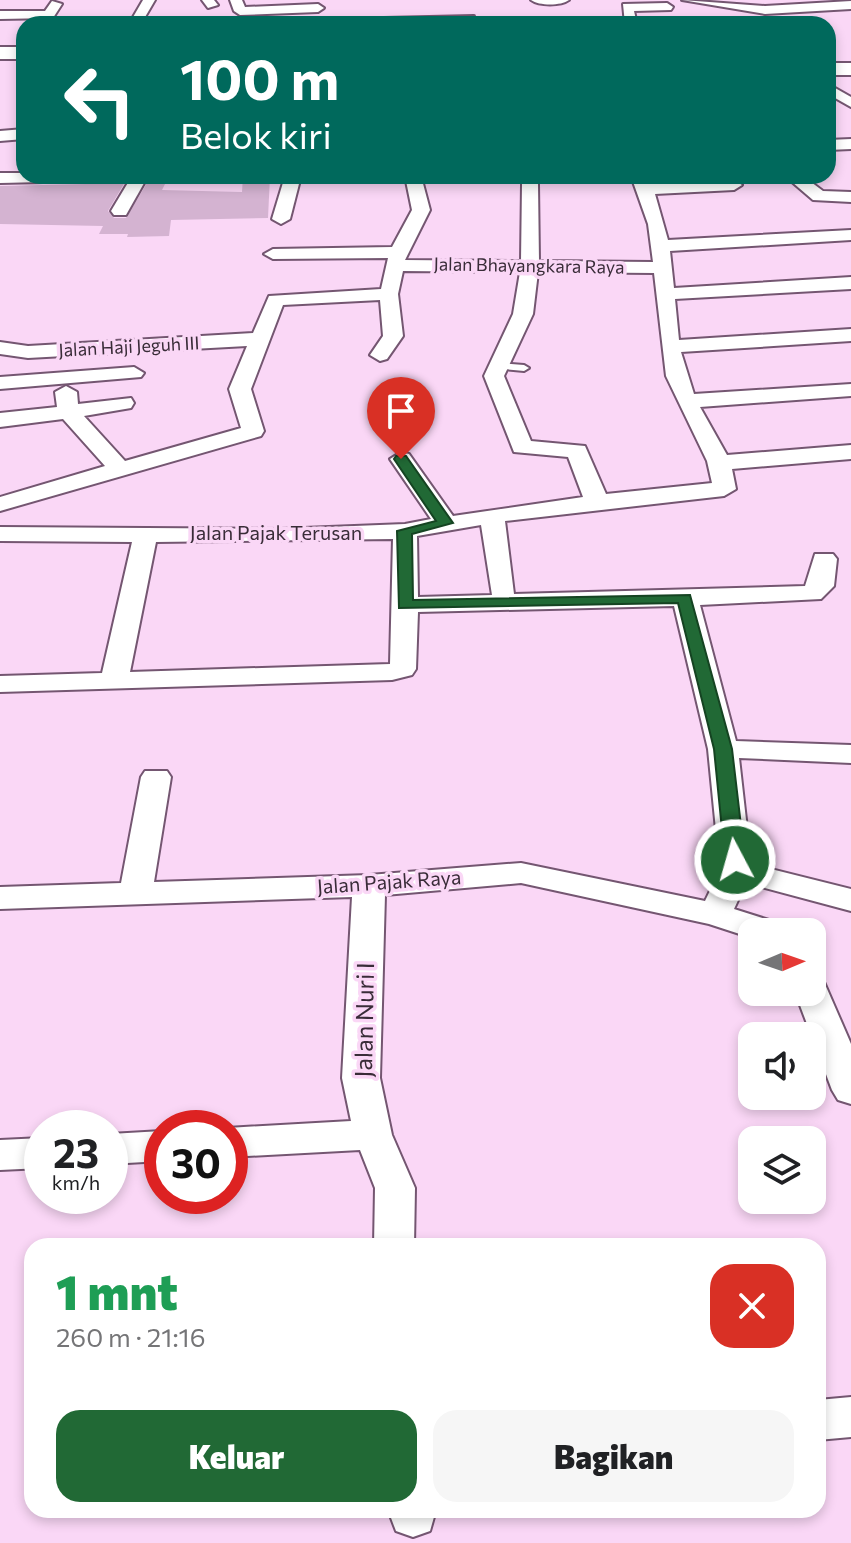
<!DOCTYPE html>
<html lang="id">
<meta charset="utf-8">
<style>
:root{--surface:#fff;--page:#f6f6f6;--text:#202124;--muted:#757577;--accent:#216935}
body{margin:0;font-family:Commissioner,sans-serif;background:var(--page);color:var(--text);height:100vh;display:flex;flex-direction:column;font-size:30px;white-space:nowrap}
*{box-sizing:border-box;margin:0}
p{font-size:26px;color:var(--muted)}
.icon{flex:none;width:44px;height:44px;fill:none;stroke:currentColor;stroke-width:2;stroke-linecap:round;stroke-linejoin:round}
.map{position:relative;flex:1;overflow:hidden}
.sheet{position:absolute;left:24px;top:1238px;width:802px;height:280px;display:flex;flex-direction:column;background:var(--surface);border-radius:24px;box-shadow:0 4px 12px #0003}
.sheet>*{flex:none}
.guide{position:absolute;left:16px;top:16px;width:820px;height:168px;border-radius:24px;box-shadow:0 4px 12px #0003;background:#00695c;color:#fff;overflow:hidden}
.needle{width:52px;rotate:88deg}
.tools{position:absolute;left:738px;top:918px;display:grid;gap:16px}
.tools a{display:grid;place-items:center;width:88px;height:88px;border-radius:16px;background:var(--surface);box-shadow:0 4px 12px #0003;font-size:40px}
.speed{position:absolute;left:24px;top:1110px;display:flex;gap:16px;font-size:40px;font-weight:700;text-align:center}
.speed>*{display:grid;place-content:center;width:104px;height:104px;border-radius:50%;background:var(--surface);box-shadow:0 4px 12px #0003;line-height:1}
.speed small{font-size:20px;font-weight:400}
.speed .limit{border:12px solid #d22;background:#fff;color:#111}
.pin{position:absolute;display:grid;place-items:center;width:68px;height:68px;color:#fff;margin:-82px -34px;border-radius:50% 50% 50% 0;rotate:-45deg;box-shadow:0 0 8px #0007}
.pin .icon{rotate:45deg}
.me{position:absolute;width:88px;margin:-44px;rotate:354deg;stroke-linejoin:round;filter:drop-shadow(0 0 6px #0008)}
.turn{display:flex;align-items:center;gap:28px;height:168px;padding:0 32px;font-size:36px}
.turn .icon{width:104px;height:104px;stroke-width:2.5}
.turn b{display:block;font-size:56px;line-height:68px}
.round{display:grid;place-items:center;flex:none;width:84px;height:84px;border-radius:24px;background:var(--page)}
.headline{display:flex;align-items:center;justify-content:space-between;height:136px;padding:0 32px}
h1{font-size:48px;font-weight:800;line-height:60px;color:#1e9e55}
.button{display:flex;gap:16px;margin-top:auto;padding:16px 32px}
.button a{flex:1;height:92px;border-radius:24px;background:var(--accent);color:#fff;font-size:32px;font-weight:800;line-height:92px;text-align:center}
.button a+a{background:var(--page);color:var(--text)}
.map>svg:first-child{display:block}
</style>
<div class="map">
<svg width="851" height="1543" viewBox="0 0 851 1543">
<rect width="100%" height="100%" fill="#fad7f6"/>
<path fill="#d4b3d1" d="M243,176h27l-2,42 -97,2 -2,16 -42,1 1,-3h-29l4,-8 -103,-2v-38l86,-2 11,-7h31l-20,34 6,7h12l24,-40h18l-6,12 80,2z"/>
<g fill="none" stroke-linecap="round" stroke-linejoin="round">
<g stroke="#745671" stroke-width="4">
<path id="lane" d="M497,363l27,2 5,3 -5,3 -30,-3 -2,-2z"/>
</g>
<g stroke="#745671" stroke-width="4">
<g id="street">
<path d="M143,0h12l-14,24h-12z"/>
<path d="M202,0h12l4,5 -10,3z"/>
<path d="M230,0h12l3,7 73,-3 6,4 -6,4 -78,3 -6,-4z"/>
<path d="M531,0h38c-8,6 -30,6 -38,0z"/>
<path d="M682,0l83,6 86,-5v8l-86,5z"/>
<path d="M52,1l10,3 -9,14 -53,1v-8h45z"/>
<path d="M667,3l6,4 -2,3 -37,1 3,13h-12l-2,-20z"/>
<path d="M474,16v6l-4,1 -182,1 6,-4z"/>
<path d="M828,84l23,13v10l-23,-13z"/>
<path d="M24,129v10l-24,2v-10z"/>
<path d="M851,139v10l-23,1v-10z"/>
<path d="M0,173h24v3h70l-8,5 -86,2z"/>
<path d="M132,176h16l-22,39h-12l-3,-4z"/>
<path d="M285,176h16l-11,43 -9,5 -9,-5z"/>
<path d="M405,176h16l9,34 -25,50 116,1 1,-77 8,-5 8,5 1,77 114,1 -5,-38 -17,-48h16l4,8 83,-4 8,5 -8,5 -79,4 13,46 183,-10v10l-181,11 4,37 177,-11v12l-176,10 4,41 172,-11v12l-170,11 13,42 157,-10v12l-151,11 27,48 124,-10v14l-119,10 4,20 -12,7 -219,25 9,73 291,-8 10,-32h18l4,5 -3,27 -13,13 -121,6 36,136 115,4v18l-112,-5 12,106 100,25v22l-105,-28 -12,26 48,15 5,8h-35v6l-43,-14 -188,-41 -136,12 -5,183 12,57 23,53 -1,58h-40l1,-58 -15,-38 -130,7v-29h-3l124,-7 -9,-43 10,-181 -352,12v-22l121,-4 20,-106 4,-6h22l4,6 -17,105 215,-7 152,-12 184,38 15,-31 -12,-121 -34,-143 -256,6 -2,57 -4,6 -20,5 -392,12v-16l102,-3 30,-131 -132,-1v-14l278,2 127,-5 26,-5 -41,-60 11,-7 8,2 44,62 130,-19 -15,-40 -54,-5 -30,-76 29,-62 7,-42 -117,-1 -5,23 5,42 -16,23 -7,2 -10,-6 13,-19 -3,-36 -97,5 -32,84 13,42 -3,5 -261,75v-14l105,-31 -42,-47 -63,8v-14l57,-6 -2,-15 11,-6 11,6 1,12 53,-6 3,5 -3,5 -47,8 41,45 116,-33 -12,-39 18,-43 -219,12 -28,-4v-12l28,4 225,-13 16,-37 112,-7 7,-31 -115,1 -9,-5 9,-5 119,-2 20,-37zM538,272l116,1 12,103 41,85 5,22 -106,11 -21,-48 -54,-5 -27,-65 29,-62zM481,525l11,70 -74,2 -1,-61zM393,539l-3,125 -260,8 26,-130z"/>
<path d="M785,176h18l20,15 28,1v10l-38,-2z"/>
<path d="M134,367l10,6 -3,4 -141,12v-12z"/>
<path d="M812,979l12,3 27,62v60l-13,-4 -6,-10 -37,-98h17z"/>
<path d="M162,1131v30l-52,3v-30z"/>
<path d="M42,1138v30l-42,2v-30z"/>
<path d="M851,1397v40l-33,3v-40z"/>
<path d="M388,1510h48l-6,21 -17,6 -17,-6z"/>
</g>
</g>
<g stroke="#745671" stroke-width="4">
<g id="secondary">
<rect x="0" y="47" width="24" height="12"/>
<rect x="828" y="63" width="23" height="12"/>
</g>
</g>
<use href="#lane" fill="#fff" fill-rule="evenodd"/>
<use href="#street" fill="#fff" fill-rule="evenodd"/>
<use href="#secondary" fill="#fff" fill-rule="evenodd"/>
</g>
<path fill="#216935" stroke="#154422" stroke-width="2" d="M396,456h10l47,67 -41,11 1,66 277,-5 42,154 13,111 -3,4h-14l-3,-4 -11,-111 -36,-146 -279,5 -2,-77 39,-10 -42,-62z"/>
<g text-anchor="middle" stroke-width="7" stroke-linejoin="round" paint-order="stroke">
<g font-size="18" fill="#392c38" stroke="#fad7f6">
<text transform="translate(529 266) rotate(1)" y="6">Jalan Bhayangkara Raya</text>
<text transform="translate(129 347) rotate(-3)" y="6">Jalan Haji Jeguh III</text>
</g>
<g font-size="20" fill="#392c38" stroke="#fad7f6">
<text x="276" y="540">Jalan Pajak Terusan</text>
<text transform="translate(389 882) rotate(-4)" y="7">Jalan Pajak Raya</text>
</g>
<g font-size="24" fill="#392c38" stroke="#fad7f6">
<text transform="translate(365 1020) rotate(-89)" y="8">Jalan Nuri I</text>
</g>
</g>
</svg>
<div class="tools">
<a><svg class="needle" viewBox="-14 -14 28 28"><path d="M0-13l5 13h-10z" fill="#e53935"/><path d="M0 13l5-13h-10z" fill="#757577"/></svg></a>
<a><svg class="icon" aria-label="sound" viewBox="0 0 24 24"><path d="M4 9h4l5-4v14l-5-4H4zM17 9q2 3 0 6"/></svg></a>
<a><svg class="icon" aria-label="layers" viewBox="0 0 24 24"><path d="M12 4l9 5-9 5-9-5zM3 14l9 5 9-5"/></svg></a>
</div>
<div class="speed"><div>23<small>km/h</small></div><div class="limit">30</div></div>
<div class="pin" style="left:401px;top:459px;background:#d93025"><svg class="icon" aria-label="arrive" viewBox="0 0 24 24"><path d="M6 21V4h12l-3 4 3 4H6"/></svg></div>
<svg class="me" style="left:735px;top:860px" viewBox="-20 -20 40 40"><circle r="17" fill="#216935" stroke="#fff" stroke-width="3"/><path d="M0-11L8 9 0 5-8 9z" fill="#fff"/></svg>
<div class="guide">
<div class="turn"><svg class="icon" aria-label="left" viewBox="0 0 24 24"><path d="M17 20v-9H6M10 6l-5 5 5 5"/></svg><div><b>100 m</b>Belok kiri</div></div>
</div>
<section class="sheet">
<div class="headline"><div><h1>1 mnt</h1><p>260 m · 21:16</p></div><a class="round" style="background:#d93025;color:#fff"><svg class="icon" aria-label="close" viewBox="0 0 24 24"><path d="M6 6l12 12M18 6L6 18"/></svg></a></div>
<div class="button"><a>Keluar</a><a>Bagikan</a></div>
</section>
</div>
